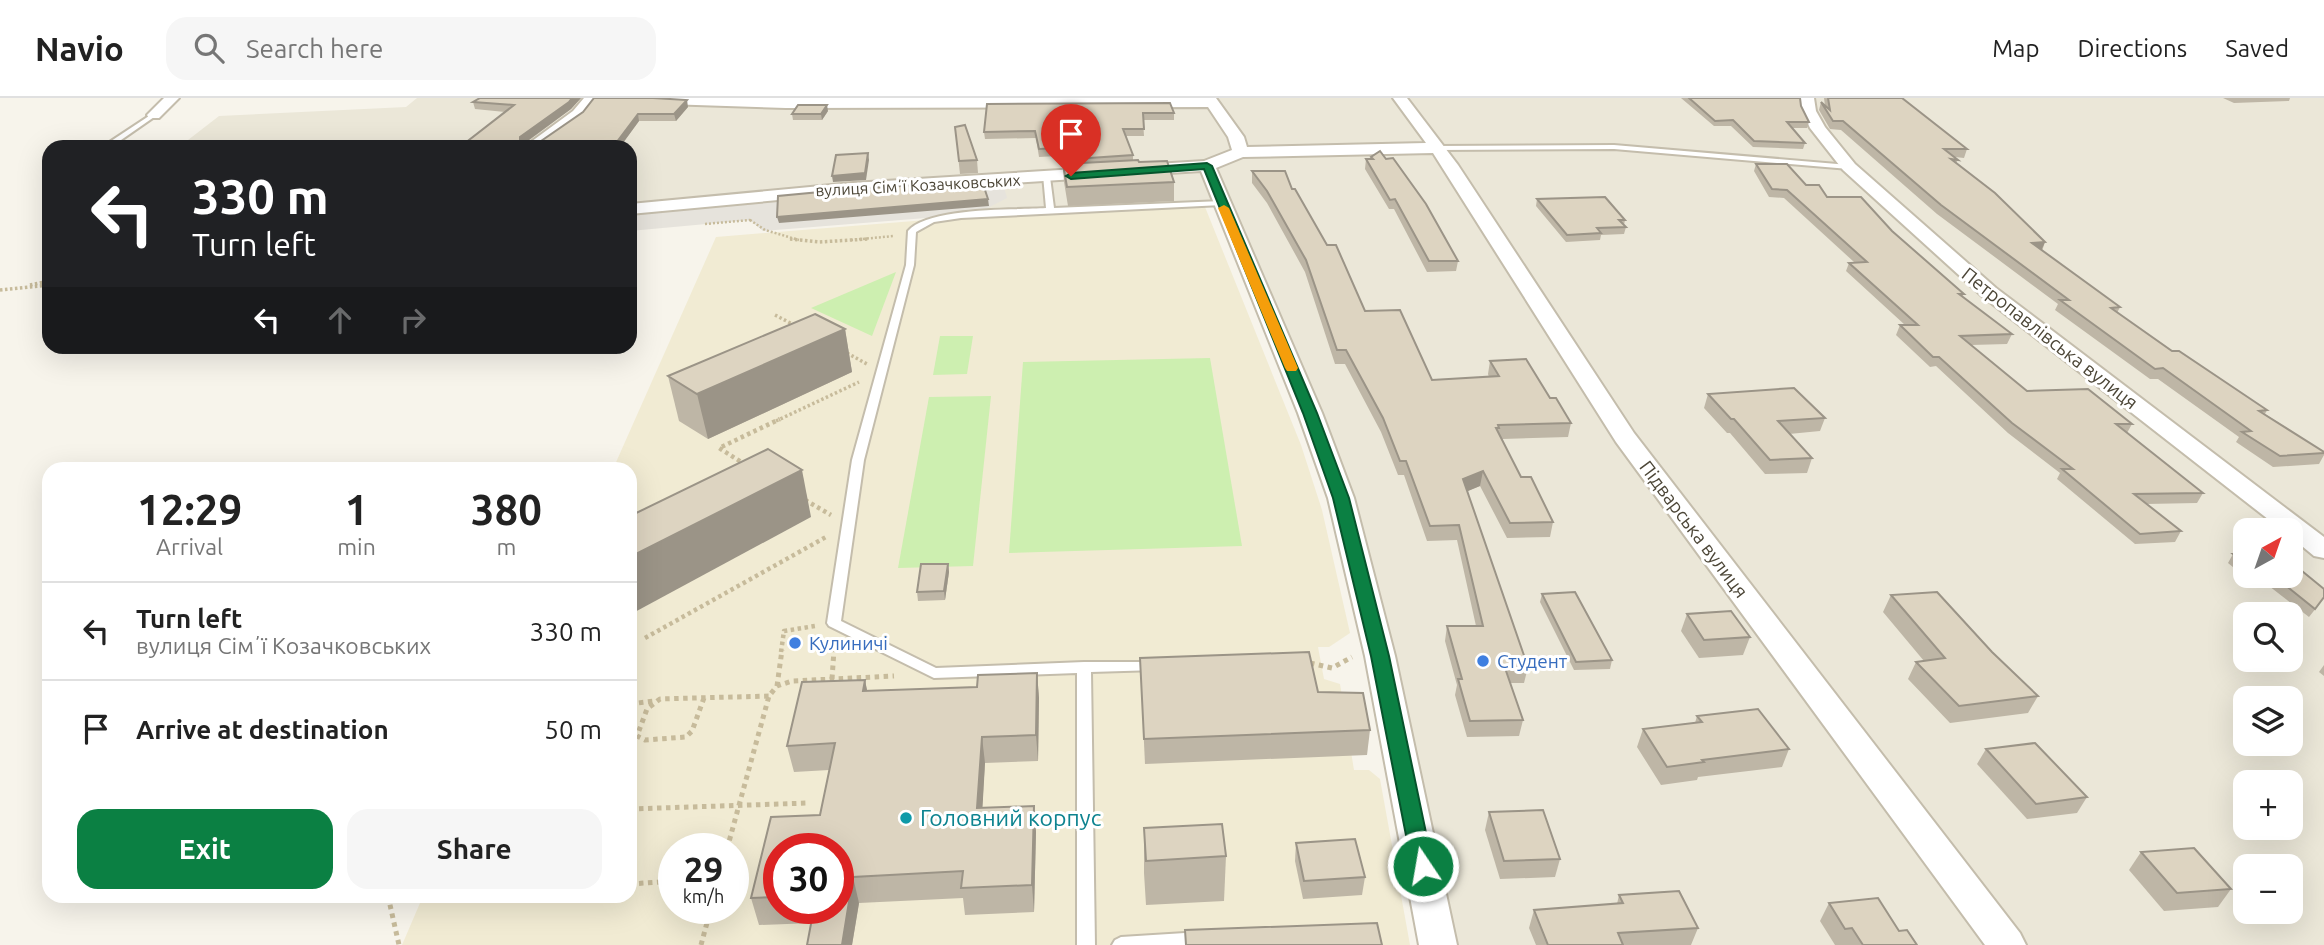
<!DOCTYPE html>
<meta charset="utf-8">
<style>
:root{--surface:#fff;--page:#f6f6f6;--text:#222;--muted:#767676;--line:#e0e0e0;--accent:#0b8043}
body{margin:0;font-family:Ubuntu,sans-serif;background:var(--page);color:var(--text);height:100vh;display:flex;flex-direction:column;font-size:26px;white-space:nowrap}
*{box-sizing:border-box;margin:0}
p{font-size:23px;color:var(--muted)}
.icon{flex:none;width:38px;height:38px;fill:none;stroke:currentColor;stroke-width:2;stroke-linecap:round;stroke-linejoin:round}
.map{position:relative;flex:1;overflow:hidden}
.side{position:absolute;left:42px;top:364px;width:595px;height:441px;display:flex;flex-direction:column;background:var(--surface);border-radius:21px;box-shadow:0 7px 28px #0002}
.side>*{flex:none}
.guide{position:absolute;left:42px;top:42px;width:595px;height:214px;border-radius:21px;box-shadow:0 7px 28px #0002;background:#202124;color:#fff;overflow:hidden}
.needle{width:46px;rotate:40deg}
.controls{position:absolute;left:2233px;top:420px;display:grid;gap:14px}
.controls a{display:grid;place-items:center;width:70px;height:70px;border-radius:14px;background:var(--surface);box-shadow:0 7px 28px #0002;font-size:35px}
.speed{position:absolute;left:658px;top:735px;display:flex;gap:14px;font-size:35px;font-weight:700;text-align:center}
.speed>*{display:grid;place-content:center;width:91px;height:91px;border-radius:50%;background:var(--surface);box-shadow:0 7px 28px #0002;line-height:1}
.speed small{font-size:18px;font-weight:400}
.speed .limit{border:10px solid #d22;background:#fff;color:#111}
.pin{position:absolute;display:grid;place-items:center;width:60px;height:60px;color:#fff;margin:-72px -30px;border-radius:50% 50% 50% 0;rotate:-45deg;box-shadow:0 0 7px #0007}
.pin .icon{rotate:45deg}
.me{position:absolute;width:77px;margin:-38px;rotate:348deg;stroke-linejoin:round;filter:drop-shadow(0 0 5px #0008)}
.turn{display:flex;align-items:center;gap:24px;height:147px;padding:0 35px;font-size:32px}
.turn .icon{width:91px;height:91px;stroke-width:2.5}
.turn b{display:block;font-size:49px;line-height:60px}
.lanes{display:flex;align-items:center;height:66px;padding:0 35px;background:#0003;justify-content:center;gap:35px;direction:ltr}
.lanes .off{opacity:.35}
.eta{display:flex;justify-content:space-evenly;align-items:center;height:119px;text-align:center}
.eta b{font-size:42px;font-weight:600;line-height:49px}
.button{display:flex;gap:14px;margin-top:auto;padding:14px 35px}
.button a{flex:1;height:80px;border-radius:21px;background:var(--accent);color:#fff;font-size:28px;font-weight:600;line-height:80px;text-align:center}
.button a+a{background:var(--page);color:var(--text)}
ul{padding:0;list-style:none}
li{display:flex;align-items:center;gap:21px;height:98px;padding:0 35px;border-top:2px solid var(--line)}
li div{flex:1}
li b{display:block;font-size:26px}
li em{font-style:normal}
header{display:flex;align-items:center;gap:42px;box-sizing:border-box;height:98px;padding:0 35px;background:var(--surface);border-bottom:2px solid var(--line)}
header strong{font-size:33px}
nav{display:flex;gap:38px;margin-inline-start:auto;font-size:24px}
.search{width:490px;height:63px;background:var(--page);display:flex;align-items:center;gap:18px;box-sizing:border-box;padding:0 24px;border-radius:21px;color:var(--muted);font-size:26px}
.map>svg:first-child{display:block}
</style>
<header>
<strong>Navio</strong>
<div class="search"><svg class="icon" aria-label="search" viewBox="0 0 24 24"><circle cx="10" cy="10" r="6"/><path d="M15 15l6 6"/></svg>Search here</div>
<nav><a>Map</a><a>Directions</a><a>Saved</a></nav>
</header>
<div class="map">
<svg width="2324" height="847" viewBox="0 0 2324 847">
<rect width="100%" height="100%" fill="#f7f4eb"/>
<path fill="#ebe7d8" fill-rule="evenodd" d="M417,0h1907v847h-885l-87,-405 -130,-337 -246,11 31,-17 -377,11v-61h-451l40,-31 187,-9zM2245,432h46v46h-46zM2245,516h46v46h-46zM2245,600h46v46h-46zM2245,684h46v46h-46zM2245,768h46v46h-46z"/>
<path fill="#e6e3dc" d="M970,89h34l3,11 -31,16 -213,17 -13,-11 -120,11v-23z"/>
<path fill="#f1ebd3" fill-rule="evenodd" d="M1205,109l96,238 21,65 28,123 -21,14h-11l6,32 16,5 14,86h15l11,9 30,166h-1008l21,-49h207v-427h-17l103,-232 260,-21zM674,751h59v59h-59zM779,751h59v59h-59z"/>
<g fill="#cdefb0">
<path d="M896,174l-24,64 -61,-28z"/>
<path d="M940,238h33l-6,38 -34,1z"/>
<path d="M1210,260l32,188 -233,7 14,-191z"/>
<path d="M991,298l-18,170 -75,2 31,-171z"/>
</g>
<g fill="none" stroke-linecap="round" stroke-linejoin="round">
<g stroke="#c4bdac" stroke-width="4">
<g id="service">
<path d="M152,16l5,1 -46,32h-9z"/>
<path d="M1614,47l235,20 4,2 -4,2 -235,-20 -177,1 -4,-2 4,-2z"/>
<path d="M1043,77l7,2 4,31 168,-7 4,2 -4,2 -261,13 -27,4 -18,10 -2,33 -50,195 -23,161 95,47 148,-6h78l2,3 -2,3 -5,2 -66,2 4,273h-18v-272l-143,5 -105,-52 -2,-3 25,-163 54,-195 2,-34c20,-24 106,-21 138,-23z"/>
<path d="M1201,834l6,3 3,5 -3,5h-95l3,-5 6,-3z"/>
</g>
</g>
<g stroke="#c4bdac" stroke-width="4">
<g id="minor">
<path d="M164,0h15l-20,20h-10l-2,-3z"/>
<path d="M584,0h632l28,39 3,10 179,-4 -33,-45h14l51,67 176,268 386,500 6,12h-41l-369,-503 -183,-289 -190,4 -27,11 106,245 32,85 41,158 62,289h-38l-54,-289 -37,-158 -30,-85 -97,-242 -348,22 -223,21v-10l223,-21 351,-22 28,-11 -4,-13 -20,-30 -422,1 -181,-6 -7,-3 -15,18 -41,30h-18l49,-36z"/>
<path d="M1800,0h14l2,13 9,16 30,37 141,124 328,249v21l-10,-2 -23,-19v-7h-9l-300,-234 -139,-126 -33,-42 -8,-17z"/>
</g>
</g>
<g stroke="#c7bb9b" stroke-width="2.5" stroke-dasharray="2 2" stroke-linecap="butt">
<path d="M750,122l15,10 34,10"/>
<path d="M705,126l45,-4 -1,-2"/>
<path d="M851,142l43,-4"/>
</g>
<g stroke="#c7bb9b" stroke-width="3.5" stroke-dasharray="2.5 2.5" stroke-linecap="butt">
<path d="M790,141l29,3 49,-3"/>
<path d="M30,187l19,-4"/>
<path d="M0,192l49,-5"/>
<path d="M775,217l21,11"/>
<path d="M847,255l20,11"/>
<path d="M776,323l83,-39"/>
</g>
<g stroke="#c7bb9b" stroke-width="4.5" stroke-dasharray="3.5 3.5" stroke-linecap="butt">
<path d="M746,367l-27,-17 61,-29"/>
<path d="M805,402l26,15"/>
<path d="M645,540l181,-101"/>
<path d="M781,554l3,-21 31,-5"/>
<path d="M834,554v-8"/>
</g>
<g stroke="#c7bb9b" stroke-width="5" stroke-dasharray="4.5 4.5" stroke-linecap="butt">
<path d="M1310,565l22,5 20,-11"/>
<path d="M832,581l2,-29"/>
<path d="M777,588l5,-36"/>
<path d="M704,600l-12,33 -6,6 -41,3 -8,-4 10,-27 13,-10 109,-3"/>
<path d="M630,606l24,-3"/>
<path d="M630,711l179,-6"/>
<path d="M727,751l42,-153 8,-10 15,-5 102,-5"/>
<path d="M630,786l44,-3"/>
<path d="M388,798l11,49"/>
<path d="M701,847l10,-37"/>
</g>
<use href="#service" fill="#fff" fill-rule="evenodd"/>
<use href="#minor" fill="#fff" fill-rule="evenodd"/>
</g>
<g fill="#beb6a6" fill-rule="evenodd">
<path d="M480,0h101l-10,11 -43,32h13l42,-29 105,-5 -12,14h-37l-19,26h-160l45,-35 -30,-3 -2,-7z"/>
<path d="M1681,0h119l1,8 8,16 -2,6h-15l13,15 -2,6 -50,-2 -22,-21h-17z"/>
<path d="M1824,0h78l65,51 -3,9 -9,-1 3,3 -2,3 89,79 -3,9 78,56 -3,6 55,38 95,59 -2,4 59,38v3l-5,9 -46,3 -37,-25 3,-5 -81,-58h-8l-95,-69 3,-6 -121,-90 -96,-84 -11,-1 -11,-19 2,-8 4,4z"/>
<path d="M2223,0h67l-1,3 -55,2z"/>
<path d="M987,6l187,9v7h-31l1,16h-18l7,19v5l41,22v19l-106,5 -4,-24 -1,-15h-2l-3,-11 -19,1 -3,-19 -51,1 -1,-7z"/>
<path d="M828,13l-6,9h-29l-1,-6z"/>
<path d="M955,29l22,33 1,13 -18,1z"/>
<path d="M1371,59l87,104 -2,10 -29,1 -33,-63h-5l-24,-40 1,-10h5z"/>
<path d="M1756,66l50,21 86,46 72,63 -2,3 50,37 -5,10 -36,1 56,46 105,33 -5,9 76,60 -6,10 -51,1 35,27 -6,11 -40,2 -78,-65 3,-6 -52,-40 -72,-67 -6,1 -34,-32 4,-10h5l-59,-54 3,-8 5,-1 -70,-64 -15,-1 -15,-26z"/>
<path d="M1252,73l40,18 73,122 67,69 57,-3 -1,-3 2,-13 60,37 21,25 -3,14 -66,2 19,38 32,45 -3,15 -43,1 -27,-52 -13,5 61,176 -4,16h-14l13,37 -4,16 -52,1 -12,-42 2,-10 -12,-44 2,-15h29l-19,-86 -30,1 -23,-66h-6l-17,-43 -36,-68h-10l-30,-92 -38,-69 -15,-20z"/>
<path d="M1537,101l88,21 -1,5 2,2 -2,7 -23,1 -1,5 -34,2 -30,-36z"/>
<path d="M845,231l7,43 -144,67 -29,-18 -11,-45z"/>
<path d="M1708,296l117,24 -5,13 -31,3 23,24 -5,15 -42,1 -35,-41h-3l-23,-25z"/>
<path d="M2233,456h12v22h46l33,13v9l-15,19 -40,-31h-13l-28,-23z"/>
<path d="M948,466l1,8 -4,28 -27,1 -1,-9z"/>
<path d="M1542,496l70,66 -2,9 -36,1 -34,-68z"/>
<path d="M1891,497l147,101 -10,17 -78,10 -42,-44 8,-17 8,-1 -41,-49z"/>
<path d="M1687,516l63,23 -7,18 -44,3 -18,-27z"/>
<path d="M1140,560l178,34 52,38 -3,25 -222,9z"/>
<path d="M2324,567v11l-5,-4z"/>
<path d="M1037,575l2,25 -1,63 -53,2 -3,45 52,-2 2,26 -2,80 -69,3 -2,-17 -104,5 -7,42h-45l5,-22 -53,2 -8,-27 20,-81 49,-2 9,-45 -35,2 -7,-26 15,-64 63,-2 2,11 110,-4 1,-12zM779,751h59v59h-59z"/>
<path d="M1697,618l92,33 -7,18 -84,10 -1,3 -36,5 -24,-38 6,-18 52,-6z"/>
<path d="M1986,651l101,48 -10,16 -50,6 -50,-55z"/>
<path d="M1489,714l71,47 -5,18 -55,2 -15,-49z"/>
<path d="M1144,730l82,28 -2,45 -78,4 -2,-32z"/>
<path d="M1296,745l69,34 -3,18 -59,4 -8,-38z"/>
<path d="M2141,754l90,37 -13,18 -54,4 -35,-41z"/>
<path d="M1619,797l79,33 -7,17h-155l-7,-17 5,-18 83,-6z"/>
<path d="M1829,805l70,28 18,14h-82l-15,-24z"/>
</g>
<g fill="#9b9487">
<path d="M572,0h9l-10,11 -49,36 -2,-4v-4z"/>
<path d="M687,2l1,7 -12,14 -2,-7z"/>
<path d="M827,7l1,6 -6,9 -1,-6z"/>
<path d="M638,16l1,7 -19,26h-7z"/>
<path d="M868,55l1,7 -3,20 -33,2 -1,-6z"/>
<path d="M988,101l1,7 -210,17 -2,-6z"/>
<path d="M2045,144l-4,9 -9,-8z"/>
<path d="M845,231l7,43 -144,67 -11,-45z"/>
<path d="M802,372l9,47 -178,96 -3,-11v-45z"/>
<path d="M1483,373l-3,15 -19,8 2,-15z"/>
<path d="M948,466l1,8 -4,28 -1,-9z"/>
<path d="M1037,575l2,25 -1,63 -2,-26z"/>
<path d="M865,582l5,25 -7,-14z"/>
<path d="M982,639l3,26 -4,71 -4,-26z"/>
<path d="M1034,708l2,26 -2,80 -2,-27z"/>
<path d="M853,779l6,26 -7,42h-10z"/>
</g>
<g fill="#ddd4c1" stroke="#9b9487" stroke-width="2">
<path d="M480,0h92l-3,4 -49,35v4h21l42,-29 11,-14h59l34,2 -13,14h-36l-25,33h-153l54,-42 -41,-3z"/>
<path d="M1689,0h111l1,8 8,16h-22l18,21 -51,-2 -21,-21 -18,1z"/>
<path d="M1828,0h74l65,51h-23l14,11 -7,-1 44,34 50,49 -13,1 88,64 -9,1 61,43h7l88,59 -8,1 65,41v1l-44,3 -38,-24 9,-1 -88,-63 -8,1 -95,-69h9l-128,-95 -98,-84h-10l-12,-19 9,8z"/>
<path d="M1170,5l4,10h-31l1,16h-21l10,26 -73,5 -2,-12 -19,1 -4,-18 -51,1 3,-28z"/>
<path d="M798,7h29l-6,9h-29z"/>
<path d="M965,27l12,35 -18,1 -4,-34z"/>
<path d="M1380,53l6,8 7,-1 33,46 32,57h-29l-34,-62 -5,1 -24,-41h7l-2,-2z"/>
<path d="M868,55l-3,20 -33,3 4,-21z"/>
<path d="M1138,62l1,2 28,-1 7,21 -107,5 -4,-23z"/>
<path d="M1756,66h31l19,21h13l8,12h34l31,34 72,63h-5l53,40 -52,2 67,55 61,-2 44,35h-16l87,69 -69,1 47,37 -41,3 -78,-65h11l-61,-46 -73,-66h-6l-33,-32h18l-69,-62 18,-1 -80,-72 -15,-1z"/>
<path d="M1252,73h33l7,18h3l32,56h9l29,66 35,-1 32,70 67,-4 -9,-15 36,-2 24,39h6l15,25 -73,2 1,3h-3l25,49h10l22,45 -43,1 -27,-52 -20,8 65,188 -23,1 18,52 -53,1 -12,-42h4l-15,-53h36l-24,-101 -29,1 -24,-65h-6l-17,-43 -37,-68h-9l-31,-90 -39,-69z"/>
<path d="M982,83l6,18 -211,18 1,-21 74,-7z"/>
<path d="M1605,99l20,23h-6l7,7 -29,1 4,5 -34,2 -30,-36z"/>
<path d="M815,216l30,15 -148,65 -29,-18z"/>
<path d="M1794,290l31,30 -47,3 34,37 -42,2 -36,-41h-3l-23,-25z"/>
<path d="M768,351l34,21 -172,87v-41z"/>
<path d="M2233,456h12v10z"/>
<path d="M2291,464l33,27v8l-9,12 -40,-32h-13l-3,-1h32z"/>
<path d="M921,466h27l-4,27 -27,1z"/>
<path d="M1575,494l37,68 -36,2 -34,-68z"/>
<path d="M1937,494l55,60 46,44 -79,10 -43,-44 29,-4 -54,-63z"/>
<path d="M1731,513l19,26 -46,3 -17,-26z"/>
<path d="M1309,554l9,40 45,1 7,37 -226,9 -4,-81z"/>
<path d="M1037,575l-1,62 -54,2 -5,71 57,-2 -2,79 -71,3 2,-17 -110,6 -11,68h-35l7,-37h24v-59h-59v48l-28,1 20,-81 49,-2 15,-72 -48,3 15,-64 63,-2 -2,11 114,-4 1,-12z"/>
<path d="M1758,611l31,40 -87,11 2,2 -37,5 -24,-38 59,-7 -5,-6z"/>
<path d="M2035,645l52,54 -51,7 -50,-55z"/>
<path d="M1543,712l17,49 -56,2 -15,-49z"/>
<path d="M1222,726l4,32 -80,5 -2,-33z"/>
<path d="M1355,741l10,38 -61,4 -8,-38z"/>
<path d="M2194,750l37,41 -54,4 -36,-41z"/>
<path d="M1679,793l19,37 -80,5 5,12h-75l-14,-35 89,-7 -4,-8z"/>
<path d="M1878,800l21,33 8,-1 10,15h-54l-11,-17 -7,1 -16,-26z"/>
<path d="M1377,825l5,22h-196l-1,-15z"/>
</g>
<path fill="#0b8043" stroke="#07532c" stroke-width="2" d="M1207,65l5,3 105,247 32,85 40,158 44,210 -3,6 -7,3 -8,-3 -3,-6 -41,-210 -38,-158 -30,-85 -99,-244 -133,10 -5,-3 5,-3z"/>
<path fill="#f59e0b" d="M1224,107l5,3 69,160 -2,3h-9l-2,-3 -67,-160z"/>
<g fill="#3f7fe0" stroke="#fff" stroke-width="2.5">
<circle cx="795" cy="545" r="7"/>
<circle cx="1483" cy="563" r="7"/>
</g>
<circle fill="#0f9aa8" stroke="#fff" stroke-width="2.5" cx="906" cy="720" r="7"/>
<g text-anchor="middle" stroke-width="6" stroke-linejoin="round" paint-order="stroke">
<g font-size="16" fill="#4c4637" stroke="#fff">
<text transform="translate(918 87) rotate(-3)" y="6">вулиця Сімʼї Козачковських</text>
</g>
<g font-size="19" fill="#4c4637" stroke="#fff">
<text transform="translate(2050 240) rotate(38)" y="7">Петропавлівська вулиця</text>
<text transform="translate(1694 431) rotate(53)" y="7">Підварська вулиця</text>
</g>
<g font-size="19" fill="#366cbe" stroke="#fff" text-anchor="start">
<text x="809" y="552">Кулиничі</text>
<text x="1497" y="570">Студент</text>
</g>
<g font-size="23" fill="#0d838f" stroke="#fff" text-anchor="start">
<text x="920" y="728">Головний корпус</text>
</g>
</g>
</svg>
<div class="controls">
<a><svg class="needle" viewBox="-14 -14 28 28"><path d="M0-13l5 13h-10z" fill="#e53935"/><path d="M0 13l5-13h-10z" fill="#767676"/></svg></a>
<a><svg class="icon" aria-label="search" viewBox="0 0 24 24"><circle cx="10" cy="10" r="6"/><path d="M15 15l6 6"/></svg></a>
<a><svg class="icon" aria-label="layers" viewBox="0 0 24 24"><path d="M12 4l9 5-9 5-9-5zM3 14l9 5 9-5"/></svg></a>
<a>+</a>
<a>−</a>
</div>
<div class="speed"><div>29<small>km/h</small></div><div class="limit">30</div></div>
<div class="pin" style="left:1071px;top:78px;background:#d93025"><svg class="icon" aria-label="arrive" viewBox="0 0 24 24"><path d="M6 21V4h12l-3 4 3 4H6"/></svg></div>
<svg class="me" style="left:1423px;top:768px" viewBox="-20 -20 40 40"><circle r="17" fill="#0b8043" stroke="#fff" stroke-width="3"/><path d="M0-11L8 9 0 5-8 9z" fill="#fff"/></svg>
<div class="guide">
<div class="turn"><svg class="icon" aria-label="left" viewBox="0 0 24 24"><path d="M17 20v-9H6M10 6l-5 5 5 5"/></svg><div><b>330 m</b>Turn left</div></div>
<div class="lanes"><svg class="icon" aria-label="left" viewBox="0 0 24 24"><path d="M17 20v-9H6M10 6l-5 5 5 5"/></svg><svg class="icon off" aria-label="ahead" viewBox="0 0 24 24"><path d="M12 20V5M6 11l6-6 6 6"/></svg><svg class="icon off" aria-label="right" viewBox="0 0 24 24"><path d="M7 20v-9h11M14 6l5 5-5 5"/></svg></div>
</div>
<section class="side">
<div class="eta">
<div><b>12:29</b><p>Arrival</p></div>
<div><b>1</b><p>min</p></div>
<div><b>380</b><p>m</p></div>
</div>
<ul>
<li><svg class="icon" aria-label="left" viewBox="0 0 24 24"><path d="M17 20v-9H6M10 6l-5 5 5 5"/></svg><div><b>Turn left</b><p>вулиця Сімʼї Козачковських</p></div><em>330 m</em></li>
<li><svg class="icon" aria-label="arrive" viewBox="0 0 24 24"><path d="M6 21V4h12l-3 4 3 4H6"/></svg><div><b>Arrive at destination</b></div><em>50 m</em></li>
</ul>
<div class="button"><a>Exit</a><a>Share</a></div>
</section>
</div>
